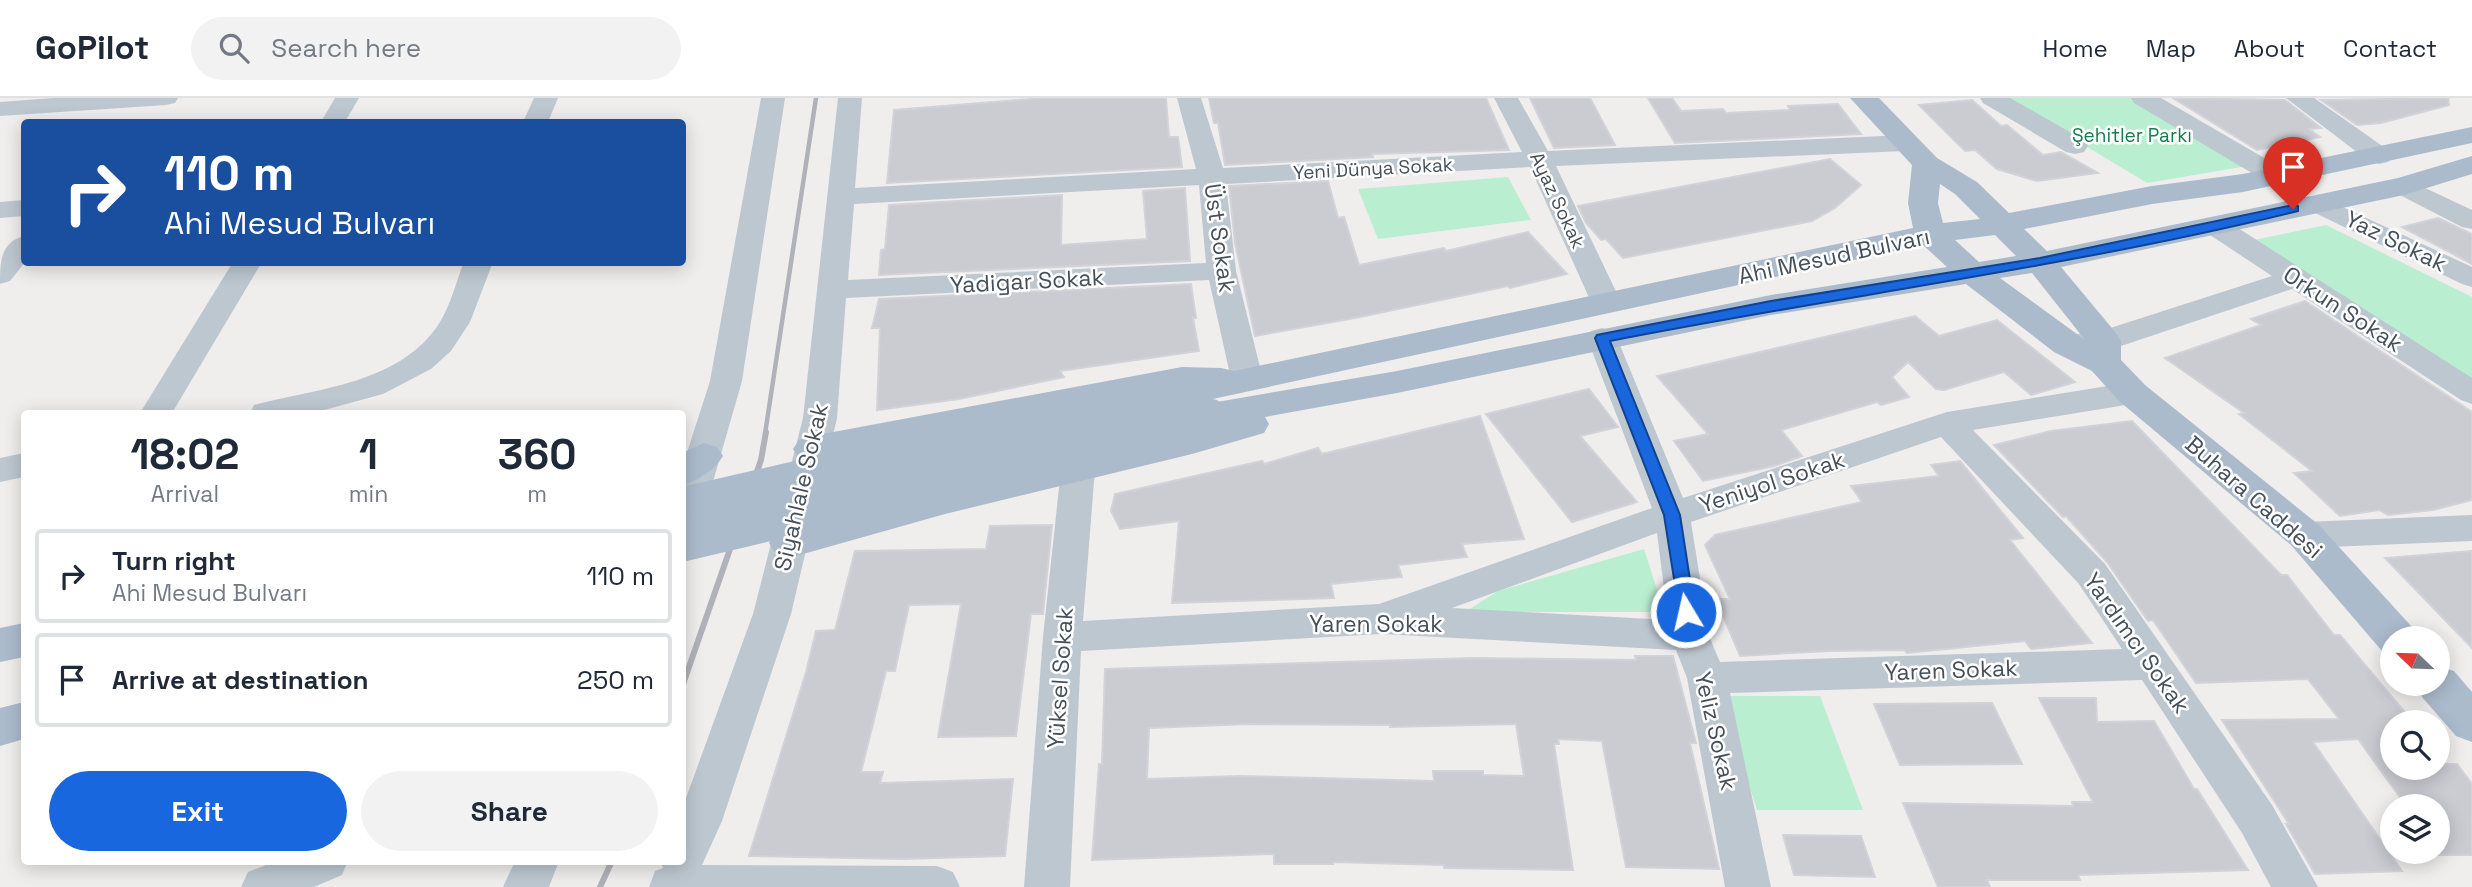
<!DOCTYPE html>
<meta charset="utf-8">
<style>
:root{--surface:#fff;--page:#f2f2f3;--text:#1f2937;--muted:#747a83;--line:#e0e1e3;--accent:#1867df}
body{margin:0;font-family:"Space Grotesk",sans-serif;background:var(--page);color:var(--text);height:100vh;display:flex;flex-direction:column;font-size:26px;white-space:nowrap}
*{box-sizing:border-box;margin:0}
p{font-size:23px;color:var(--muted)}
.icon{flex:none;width:38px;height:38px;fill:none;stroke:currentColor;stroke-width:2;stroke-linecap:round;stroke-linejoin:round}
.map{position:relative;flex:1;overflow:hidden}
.panel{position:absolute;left:21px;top:312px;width:665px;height:455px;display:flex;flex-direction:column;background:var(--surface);border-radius:7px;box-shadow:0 4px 18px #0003}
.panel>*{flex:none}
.guide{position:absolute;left:21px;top:21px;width:665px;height:147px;border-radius:7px;box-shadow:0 4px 18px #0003;background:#1a4fa0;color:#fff;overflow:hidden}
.needle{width:46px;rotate:293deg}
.buttons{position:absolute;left:2380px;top:528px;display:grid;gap:14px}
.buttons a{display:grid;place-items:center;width:70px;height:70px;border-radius:50%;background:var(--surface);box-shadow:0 4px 18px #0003;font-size:35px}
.pin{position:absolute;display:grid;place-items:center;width:60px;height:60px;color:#fff;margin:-72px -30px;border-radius:50% 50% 50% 0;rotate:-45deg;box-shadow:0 0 7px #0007}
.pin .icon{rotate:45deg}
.me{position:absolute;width:77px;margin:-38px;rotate:351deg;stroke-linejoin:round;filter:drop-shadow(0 0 5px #0008)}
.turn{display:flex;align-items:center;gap:24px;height:147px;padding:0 28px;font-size:32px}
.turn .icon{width:91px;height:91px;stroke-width:2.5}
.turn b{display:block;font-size:49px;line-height:60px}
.eta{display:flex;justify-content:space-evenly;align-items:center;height:119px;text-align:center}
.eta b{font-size:42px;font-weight:700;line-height:49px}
.primary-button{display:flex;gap:14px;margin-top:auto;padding:14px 28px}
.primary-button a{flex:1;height:80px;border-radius:42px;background:var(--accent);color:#fff;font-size:28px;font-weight:700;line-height:80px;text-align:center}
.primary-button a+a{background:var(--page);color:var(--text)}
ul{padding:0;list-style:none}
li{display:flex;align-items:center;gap:21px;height:94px;margin:0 14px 10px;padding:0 14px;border:4px solid var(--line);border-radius:7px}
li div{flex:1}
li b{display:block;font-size:26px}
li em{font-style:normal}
header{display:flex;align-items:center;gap:42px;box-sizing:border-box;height:98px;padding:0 35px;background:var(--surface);border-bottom:2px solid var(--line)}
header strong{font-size:33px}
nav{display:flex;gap:38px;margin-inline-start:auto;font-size:24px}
.search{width:490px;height:63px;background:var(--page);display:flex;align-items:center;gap:18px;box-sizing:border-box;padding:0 24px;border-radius:38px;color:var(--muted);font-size:26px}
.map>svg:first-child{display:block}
</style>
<header>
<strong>GoPilot</strong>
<div class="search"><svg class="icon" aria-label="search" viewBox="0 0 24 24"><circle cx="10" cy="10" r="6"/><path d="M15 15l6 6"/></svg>Search here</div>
<nav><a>Home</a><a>Map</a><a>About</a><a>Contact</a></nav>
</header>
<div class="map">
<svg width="2472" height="789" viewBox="0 0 2472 789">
<rect width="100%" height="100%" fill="#f0eded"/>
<g fill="#baeed0">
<path d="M2006,0h129l112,68 -100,17z"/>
<path d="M1508,79l23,43 -153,19 -20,-50z"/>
<path d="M2326,127l146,72v84l-223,-140z"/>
<path d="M1644,451l20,63h-199l33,-21z"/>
<path d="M1721,598h99l43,114h-106z"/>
</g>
<g fill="#caccd2" stroke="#d1d3d9" stroke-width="2" fill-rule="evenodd">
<path d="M1043,0h123l3,39h9l4,30 -295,16 7,-73z"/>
<path d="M1209,0h277l23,52 -137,4 1,3 -148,8 -7,-42h-4z"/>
<path d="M1530,0h60l25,47 -61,3z"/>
<path d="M1648,0h24l9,13 42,-2 3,4 64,-3 -2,-4 50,-2 23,30 -186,9z"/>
<path d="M2173,0l112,2 36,28 -12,1 11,8 -63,13z"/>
<path d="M2448,0l1,7 -68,18 -24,2 -36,-25z"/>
<path d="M1972,2l29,26 6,-1 36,30 18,-3 37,21 -61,8 -40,-12 -22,-19 -10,1 -46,-46z"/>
<path d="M1830,61l31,26 -26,23 -23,13 -189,37 -17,-19 -5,1 -15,-17 -8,-17z"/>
<path d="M1328,83l10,37 6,-1 15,48 85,-17 2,3 82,-19 39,42 -57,14 -2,-2 -153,32 -100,18 -20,-93 -6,-57z"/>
<path d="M1185,90l5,73 -311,14 2,-25 4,-1 4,-44 173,-10 -1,50 86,-6 -4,-48z"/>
<path d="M2438,120l34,16v30l-70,-37z"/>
<path d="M1191,186l5,34h-3l6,33 -139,20 4,6 -105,22 -82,11 3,-82h-8l7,-29z"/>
<path d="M2305,203l167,111v88l-39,10 -45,5 -9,-5 -39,6 -46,-43 18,-2 -73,-57 5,-1 -79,-55 96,-33 -10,-6z"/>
<path d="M1915,218l24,20 58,-16 78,62 -44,13 -27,-23 -60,18 -8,-1 -28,-27 -16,15 17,20 -28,8 -4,-3 -96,28 21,26 -28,10 -71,15 -29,-40 34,-7 -51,-58z"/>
<path d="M1589,291l29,38 -38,9 57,66 -65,20 -86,-108z"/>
<path d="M1480,318l44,123 -62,5 5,13 -69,8 4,12 -71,7 3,14 -162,5 7,-82 -59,8 -9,-18 4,-17 147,-33 2,3 54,-16 4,6z"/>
<path d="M2132,323l149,154h6l47,60h6l74,88h-22v45h46v-4h19l15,20v71h-34v-48h-31l-49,-68 -45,3 89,129 -87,3 -29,-50h3l-67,-104 117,-1 -31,-40 -112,4 -43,-63 -5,1 -41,-59 -41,-46 -3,1 -69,-72 57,-14z"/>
<path d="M1960,363l63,77 -13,2 82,103 -61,6 -6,-8 -118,12 -3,-3 -75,1 -89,5 -24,-57h14l-25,-54 10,-10 147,-33 -11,-16 88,-10 -8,-11z"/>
<path d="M1052,427l-9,89h-12l-15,122 -78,1 23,-133 -52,1 -14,66h-9l-25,101h22l-3,11 133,-4 -8,77 -101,3 -155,-3 57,-184 10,-41 19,-1 20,-79 131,-2 4,-23z"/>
<path d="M2472,453v97l-87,-90z"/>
<path d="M1635,558h38l23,87h-6l29,126 -93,-2 -24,-126 -44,-2 1,5h-5l19,126 -129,-2v-3l-111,-3v2h-59v-10l-182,6 7,-96h3l3,-95 370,-11 161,2zM1249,626l141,1v2l126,-3 8,52 -41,-1v-4h-50l1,10 -194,-5 -93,3 2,-51z"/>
<path d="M2039,600h57l1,24 57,-1 40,68h3l51,81 -170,5 2,5h-93l3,7h-52l-35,-84 170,3 -1,-4h21z"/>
<path d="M1992,605l30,61 -122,1 -26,-61z"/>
<path d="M1783,737l78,1 14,41 -81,-2z"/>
</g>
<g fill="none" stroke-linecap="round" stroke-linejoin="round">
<g fill="#bdc7d0" fill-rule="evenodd">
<path d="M53,0h125l-3,5 -9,2 -166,11v-14z"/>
<path d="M335,0h24l-14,24h-24z"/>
<path d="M534,0h24l-10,24h-25z"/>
<path d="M761,0h24l-43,283 -42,146 -5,9 -13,4v-72l28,-87z"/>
<path d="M838,0h24l-7,90 341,-19 -19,-71h24l22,70 299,-16 -28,-54h24l30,53 357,-16 9,3 4,5 -4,5 -9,3 -349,15 66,138 -4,6 -11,3 -11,-3 -4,-6 -62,-137 -304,17 10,87 27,108 -5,7 -11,3 -11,-3 -5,-7 -22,-99 -363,18 -9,120 -46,196 -69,207 -20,44 235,1 16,6 7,15h-311l6,-16 8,-3 -3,-7h22v-52l71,-195 50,-196zM1199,87l7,78 -358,17 6,-76z"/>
<path d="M1980,0h30l74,42 4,6 -4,6 -9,2 -9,-2 -83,-49z"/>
<path d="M2131,0h30l124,72 4,6 -4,6 -9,2 -9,-2 -133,-79z"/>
<path d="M2286,0h28l74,52 4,6 -4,6 -9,2 -9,-2z"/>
<path d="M2404,80l68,32v19l-10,-2 -68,-35 -3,-6 3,-6z"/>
<path d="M2319,98l153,71v20l-10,-3 -153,-74 -4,-6 4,-6z"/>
<path d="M24,102v16l-24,2v-16z"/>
<path d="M2214,119l10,2 248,159v26l-11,-4 -169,-111 -177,59 -42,5 -11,-3 -5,-7 5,-7 39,-5 171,-55 -68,-45 -4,-6 4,-6z"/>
<path d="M24,138l1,26 -15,19 -10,3c0,-21 0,-42 24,-48z"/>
<path d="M233,164h29l-90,151h-32z"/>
<path d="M464,164h29l-23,60 -19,29 -20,18 -48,25 -66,18 -67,1 4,-8c64,-17 147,-21 186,-83 11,-18 16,-40 24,-60z"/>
<path d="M1602,230l11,3 4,7 66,160 264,-86 185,-30 11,4 5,7 -5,7 -11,4 -159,26 132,134 167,241 46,82h-47l-29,-54 -100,-153 -412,13 41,194h-46l-38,-209 -11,-28 -295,-16 -300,17 -11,236h-46l19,-250 18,-168 5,-8 12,-4 12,4 5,8 -12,152 296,-17 273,-96 -65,-170 4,-7zM1941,339l138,147 43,65 -402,13 -11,-26 -18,-114zM1657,435l11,87 -216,-12z"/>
<path d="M24,355v24l-24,5v-24z"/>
<path d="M2472,417v26l-167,7 -13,-4 -5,-9 5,-9 13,-4z"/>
<path d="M276,763h72l-6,14 -28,12h-73l7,-15z"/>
<path d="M515,763h44l-10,26h-46z"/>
</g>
<g fill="#acbbcc" fill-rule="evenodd">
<path d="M1850,0h29l58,60 40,24 32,31 143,-27 91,-12 229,-47v16l-229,49 -91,12 -128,25 23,22 351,-73 74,-22v18l-68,21 -343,72 55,66 5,8v19l24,25 174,140 93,102 6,12h-26v15l-10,-3 -91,-106 -172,-144 -27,-30 -38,-19 -88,-68 -195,31 -374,78 -132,24 4,7 -5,9 -72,21 -247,60 -156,44 -14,-5 -6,-10 6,-10 14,-5 156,-42 259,-61 -6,-1 -5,-9 5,-9 13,-3 186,-32 374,-76 176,-28 -24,-22 -724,157 -13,-4 -4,-9 -370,73 -13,-4 -6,-9 6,-9 13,-4 370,-69 39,1 13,3 679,-143 -5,-25 4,-38zM1940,86l15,10 25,25 -37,4 -5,-20zM1995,137l21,21 -37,6 -24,-22zM2032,175l53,67 -85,-62z"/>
<path d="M704,345l13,4 6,9c-9,15 -24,24 -41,29v-32z"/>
<path d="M24,525v34l-24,5v-34z"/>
<path d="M2438,568l16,5 18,21v50l-16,-6 -34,-39 -6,-13h22z"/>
<path d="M24,604v37l-24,7v-38z"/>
</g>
<path stroke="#afb2b8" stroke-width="4.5" d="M765,336l51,-336"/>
<g stroke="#afb2b8" stroke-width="6">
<path d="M682,589l79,-227 5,-28"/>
<path d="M600,789l12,-26"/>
</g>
<g stroke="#acbbcc" stroke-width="32">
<path d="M1008,336l191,-44"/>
<path d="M1131,336l80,-19"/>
</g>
<g stroke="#acbbcc" stroke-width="43">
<path d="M682,411l334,-77"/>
<path d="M682,442l457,-108"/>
</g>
</g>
<path fill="#1867df" stroke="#104391" stroke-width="2" d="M2293,107l5,1v5c-227,56 -459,85 -688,130l70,174 15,97 -2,5h-13l-16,-102 -69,-177 2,-3 174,-34 269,-43z"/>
<g text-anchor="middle" stroke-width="5" stroke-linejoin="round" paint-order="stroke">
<g font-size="19" fill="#167c4d" stroke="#fff">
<text x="2132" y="44">Şehitler Parkı</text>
</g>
<g font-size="19" fill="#45505a" stroke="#fff">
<text transform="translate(1373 70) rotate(-3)" y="7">Yeni Dünya Sokak</text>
<text transform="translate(1558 102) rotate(65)" y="7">Ayaz Sokak</text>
</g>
<g font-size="23" fill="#45505a" stroke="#fff">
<text transform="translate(1220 140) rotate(82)" y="8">Üst Sokak</text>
<text transform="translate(2396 143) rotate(26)" y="8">Yaz Sokak</text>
<text transform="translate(1834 158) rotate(-12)" y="8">Ahi Mesud Bulvarı</text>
<text transform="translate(1027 183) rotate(-3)" y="8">Yadigar Sokak</text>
<text transform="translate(2343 211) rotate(33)" y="8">Orkun Sokak</text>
<text transform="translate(1772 384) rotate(-18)" y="8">Yeniyol Sokak</text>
<text transform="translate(801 389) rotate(-77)" y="8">Siyahlale Sokak</text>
<text transform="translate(2254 399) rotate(41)" y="8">Buhara Caddesi</text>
<text x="1376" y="534">Yaren Sokak</text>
<text transform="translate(2137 545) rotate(55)" y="8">Yardımcı Sokak</text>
<text transform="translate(1951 572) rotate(-2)" y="8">Yaren Sokak</text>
<text transform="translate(1060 580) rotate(-86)" y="8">Yüksel Sokak</text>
<text transform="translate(1716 633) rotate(77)" y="8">Yeliz Sokak</text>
</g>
</g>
</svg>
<div class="buttons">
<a><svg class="needle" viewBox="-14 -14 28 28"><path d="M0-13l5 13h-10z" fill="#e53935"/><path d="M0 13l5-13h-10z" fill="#747a83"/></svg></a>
<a><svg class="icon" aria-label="search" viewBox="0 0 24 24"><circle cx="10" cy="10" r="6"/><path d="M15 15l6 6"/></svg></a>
<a><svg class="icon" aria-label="layers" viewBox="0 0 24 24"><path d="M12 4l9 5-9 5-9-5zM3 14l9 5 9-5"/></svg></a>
</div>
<div class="pin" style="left:2293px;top:111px;background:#d93025"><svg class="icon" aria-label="arrive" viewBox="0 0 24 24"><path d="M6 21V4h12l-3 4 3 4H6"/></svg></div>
<svg class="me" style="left:1686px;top:514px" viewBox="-20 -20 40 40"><circle r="17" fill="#1867df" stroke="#fff" stroke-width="3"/><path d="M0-11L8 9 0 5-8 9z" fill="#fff"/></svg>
<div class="guide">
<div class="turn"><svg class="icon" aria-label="right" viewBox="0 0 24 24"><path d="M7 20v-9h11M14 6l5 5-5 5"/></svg><div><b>110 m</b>Ahi Mesud Bulvarı</div></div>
</div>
<section class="panel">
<div class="eta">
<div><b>18:02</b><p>Arrival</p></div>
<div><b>1</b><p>min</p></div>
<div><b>360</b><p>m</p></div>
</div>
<ul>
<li><svg class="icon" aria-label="right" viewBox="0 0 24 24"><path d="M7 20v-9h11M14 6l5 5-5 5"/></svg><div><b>Turn right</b><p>Ahi Mesud Bulvarı</p></div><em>110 m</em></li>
<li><svg class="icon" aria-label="arrive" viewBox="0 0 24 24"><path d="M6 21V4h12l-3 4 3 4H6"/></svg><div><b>Arrive at destination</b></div><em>250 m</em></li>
</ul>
<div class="primary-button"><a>Exit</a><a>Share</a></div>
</section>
</div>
